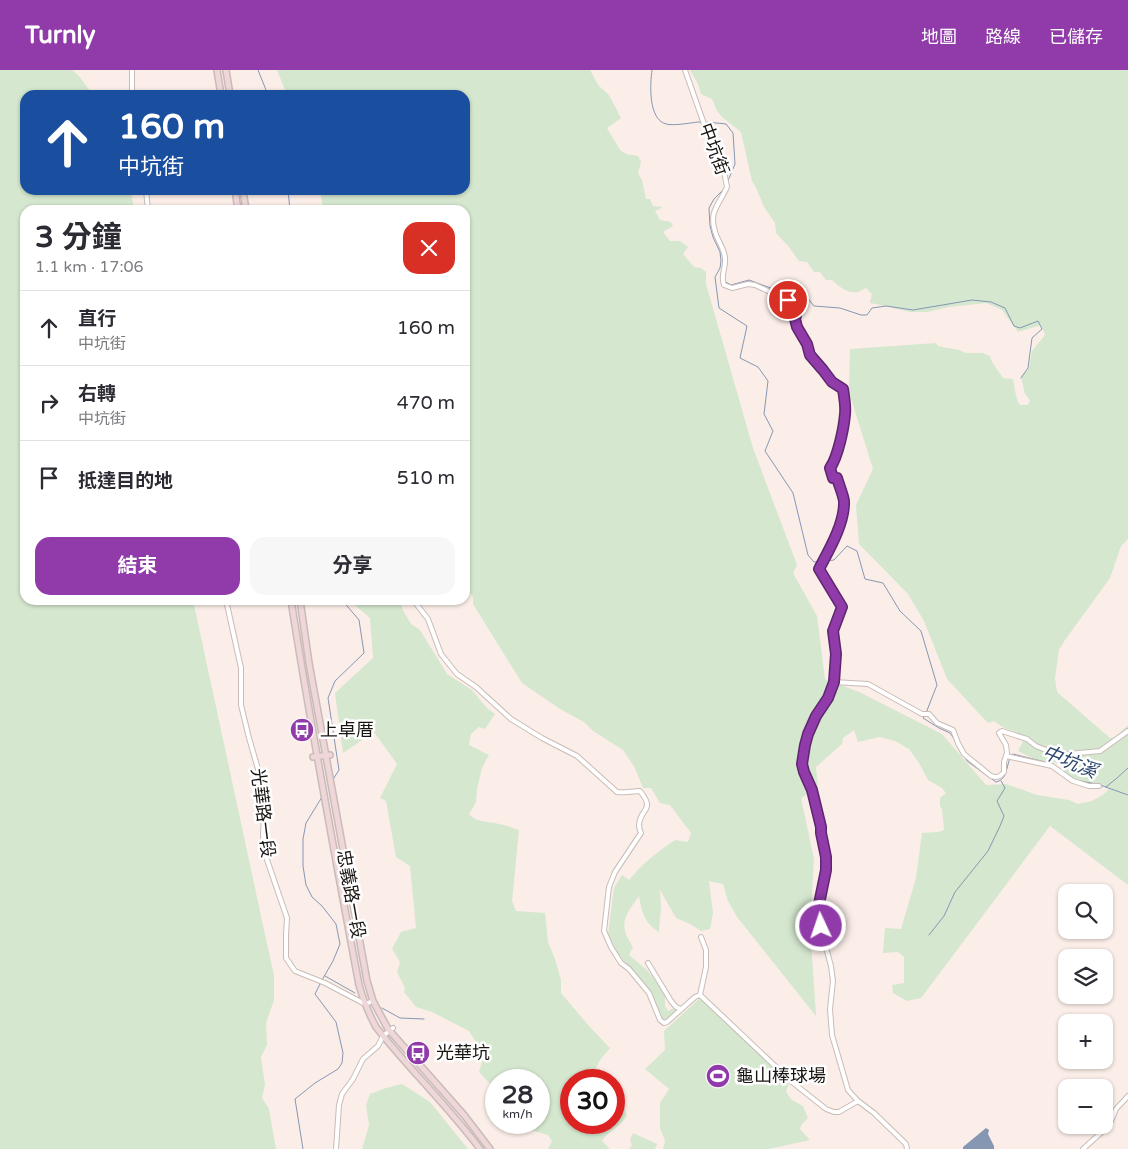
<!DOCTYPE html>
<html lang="zh-TW">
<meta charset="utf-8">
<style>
:root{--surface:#fff;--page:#f7f7f7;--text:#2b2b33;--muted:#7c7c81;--line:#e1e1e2;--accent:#903ba9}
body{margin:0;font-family:"Varela Round","Noto Sans TC",sans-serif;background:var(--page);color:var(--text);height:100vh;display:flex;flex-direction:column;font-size:19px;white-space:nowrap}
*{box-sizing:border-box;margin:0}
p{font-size:16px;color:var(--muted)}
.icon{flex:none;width:28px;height:28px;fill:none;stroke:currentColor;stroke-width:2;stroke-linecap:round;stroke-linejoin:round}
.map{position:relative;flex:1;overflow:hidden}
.panel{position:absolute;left:20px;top:135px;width:450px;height:400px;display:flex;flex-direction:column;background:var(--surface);border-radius:15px;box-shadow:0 1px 4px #0004}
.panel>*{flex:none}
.banner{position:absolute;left:20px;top:20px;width:450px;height:105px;border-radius:15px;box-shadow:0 1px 4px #0004;background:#1a4fa0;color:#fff;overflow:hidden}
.controls{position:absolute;left:1058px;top:814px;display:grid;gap:10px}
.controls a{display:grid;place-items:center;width:55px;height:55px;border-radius:10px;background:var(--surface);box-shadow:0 1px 4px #0004;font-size:25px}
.speed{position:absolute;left:485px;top:999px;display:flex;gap:10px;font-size:25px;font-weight:700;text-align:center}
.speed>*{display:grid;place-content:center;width:65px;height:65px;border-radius:50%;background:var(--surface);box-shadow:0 1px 4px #0004;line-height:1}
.speed small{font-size:12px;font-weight:400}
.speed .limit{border:8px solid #d22;background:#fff;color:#111}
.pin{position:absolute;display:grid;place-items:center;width:42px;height:42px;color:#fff;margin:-21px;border:2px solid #fff;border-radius:50%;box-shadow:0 1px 5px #0007}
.me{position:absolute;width:55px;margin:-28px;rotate:357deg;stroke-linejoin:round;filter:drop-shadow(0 0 4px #0008)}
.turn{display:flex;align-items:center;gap:18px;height:105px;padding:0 15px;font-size:22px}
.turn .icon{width:65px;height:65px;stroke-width:2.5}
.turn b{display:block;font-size:35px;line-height:42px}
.round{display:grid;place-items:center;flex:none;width:52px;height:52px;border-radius:15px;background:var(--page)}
.headline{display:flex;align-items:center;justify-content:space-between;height:85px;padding:0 15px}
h1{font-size:30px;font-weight:700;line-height:38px}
.action{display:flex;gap:10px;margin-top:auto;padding:10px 15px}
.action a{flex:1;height:58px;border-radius:15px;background:var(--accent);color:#fff;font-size:20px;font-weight:700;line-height:58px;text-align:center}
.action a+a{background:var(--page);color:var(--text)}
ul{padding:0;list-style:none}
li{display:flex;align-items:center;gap:15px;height:75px;padding:0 15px;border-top:1px solid var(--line)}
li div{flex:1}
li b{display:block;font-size:19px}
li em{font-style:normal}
header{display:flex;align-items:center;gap:30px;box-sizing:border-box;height:70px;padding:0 25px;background:var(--accent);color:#fff}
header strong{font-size:24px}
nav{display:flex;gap:28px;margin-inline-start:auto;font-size:18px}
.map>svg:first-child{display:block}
</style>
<header>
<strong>Turnly</strong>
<nav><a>地圖</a><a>路線</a><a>已儲存</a></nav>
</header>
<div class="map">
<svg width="1128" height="1079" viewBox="0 0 1128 1079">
<rect width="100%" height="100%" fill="#fbeee8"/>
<g fill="#d5e7ce">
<path d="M0,0h72l7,6 14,19h-68v95h106l3,20h-109v390h168l81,376v24l-8,23 1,22 -6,12 4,28 -3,13 7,11 7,40h-276z"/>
<path d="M277,0h313l8,15 11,10 12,23 -14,10 13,22 6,4 12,2 3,6 -3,11 4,7 4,19h4l3,7 10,1 -8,4 5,9 11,2 2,4 -10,6 7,9h10l8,6 -5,7 11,13 7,1 5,4v12l47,164 44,117 -4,8 24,43 8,63 34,13 83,42 44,51 20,-1 31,11 32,5 9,4 14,-3 12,-7 5,-5c-12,-8 -28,-3 -40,-12 -4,-3 -7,-10 -10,-14l-23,-3 -18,-9 5,-10 -7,-9 -12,-4 -10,-7 -6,2 -41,-44 -23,-58 -16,-27 -49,-50 -3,-39 17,-36 -24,-77 1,-43 86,-6 2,3 21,4 7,3h16l8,3 2,6 11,16 10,1c2,8 2,19 7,26h8l2,-5 -5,-6 -4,-18 8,-8 3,-17 13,-16 -4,-10 -23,7 -16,-22 -16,-7 -37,4 -22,5h-17l-29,-7 -11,-2 2,-9 -6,-6c-2,1 -5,3 -8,4 -10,2 -20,-6 -26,-12h-6l-6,-8h-6l-7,-10 -8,-1 -10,-14 -13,-14 -1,-10 -11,-16 -7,-17 -5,-9 -11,-49 -19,-15 -5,-6 -5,-12 -11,-5 -3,-10 -8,-14h438v469l-7,7 -11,32 -45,62 -6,10 -4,28 2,14 53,46 5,-1 13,-12v160l-78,-59 -129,172 -14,3 -14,-8 -1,-8 12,-2v-26l-6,-5 -15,1 2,-25 16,1 15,-51 6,-45 16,-1 6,-2 -2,-21 -2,-3v-8l6,-5 -4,-5 -14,-8 -9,-17 -10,-14 -14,-8 -15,-4 -22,5 -4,-12 -11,8 -1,6 -26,23 2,20 -17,11 13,61 -4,67 6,90 -79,-99 -9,-16 -5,-17 -14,-3 4,32 -3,16 -9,2 -11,-7 -14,-6 -16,-28 1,17 -2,25c-15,-9 -17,-20 -20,-36 -15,21 -21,28 -6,51l-4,8 18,15 18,23v13l3,5 6,-3 2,4 -11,9 -6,-5 -9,-25 -33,-38 -9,-19 6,-46 8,-13 7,5c13,-16 29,-29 46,-40l13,2 3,-9 -21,-28 -10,-2 -9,-15h-8l-8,-20 -12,-18 -30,-19 -9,-9 -24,-13 -38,-26 -49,-79v-7l-8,-10v-377h-142l-3,-20h145v-95h-178z"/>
<path d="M349,530h44l7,1 3,9 8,14 9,6 27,44 25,16 15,18 8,6 -10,15 -6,-2 -8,7 -2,11 20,10 -7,13 -5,21 -1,13 -7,12c7,9 20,7 30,10 7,1 13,4 20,6l-7,71 4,10 29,2 3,29 7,17 6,21v13l28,33 21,22 -10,12 -6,13 2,7h-25v42h43v-14h10l3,8c-8,12 -17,13 -25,25l8,8h-62l4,-8 -4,-6 -25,-7 -4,-5 20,-1v-42h-43v10l-17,-18 5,-17 -15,-24 -37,-19 -16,-5 -12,-15 1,-4 -8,-16 3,-10 -8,-13 9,-17 15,-4 -6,-62 -14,-9 -10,-56 -6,-3 17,-34 -23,-32 -31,21 -8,-60 38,-35 -3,-40z"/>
<path d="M700,928l89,84 -3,10 6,8 11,6 5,12 -7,7 -1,4 10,11 -41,9h-106l2,-8 -5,-13v-25l9,-14 -24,-20 20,-19 -1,-19z"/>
<path d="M402,1014l28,18 38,47h-106l7,-24 -3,-20 4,-11 16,-6z"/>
<path d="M633,1063l24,11 -2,5h-26l3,-4 -2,-5z"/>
</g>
<path fill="#8697b4" d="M986,1058l3,2 -1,4 6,12v3h-31v-2z"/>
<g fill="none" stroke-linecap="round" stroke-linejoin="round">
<g stroke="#8697b4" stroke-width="1">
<path d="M258,0l10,25"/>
<path d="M652,0c-2,14 -4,49 14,54 7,2 24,-1 32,-2 10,0 19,1 28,2l7,9 2,31 -8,19"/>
<path d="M288,120l2,20"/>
<path d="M723,120l-9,9 -5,9 1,18 3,11 7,15 1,9 -1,7 -5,9 4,31 28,18 -7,32 18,9 10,14 -4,33 9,17 -8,20 28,42 15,62 6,7 20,-2 13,-14 10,5 8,28 18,4 17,28 21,20 16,54 -11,28"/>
<path d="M724,211l7,4 18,-5 27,10 15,9 15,-3 8,10 26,2 21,7h6l5,-7 14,-2 27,4 59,-10 19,2 14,6 9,18 6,2 18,-7 4,8 -10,9 -4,30 -7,10"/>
<path d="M924,647l-1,1 16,10 11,5 5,7"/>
<path d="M1012,685l1,-1 36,9"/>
<path d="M964,686l3,5 29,21c12,-3 10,-15 14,-24"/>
<path d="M1053,695l22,15 21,4"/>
<path d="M332,711l7,-11 -11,-72 7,-17 29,-28 -5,-33 -17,-20"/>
<path d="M1100,715l28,10"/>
<path d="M1106,717l11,-9 11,-10"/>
<path d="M322,727l-16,26 -3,16v27l3,19 6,12 10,9 14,18 4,20 -7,17 -11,19"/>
<path d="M929,865l15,-19 11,-24 33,-41 12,-25 4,-10 -7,-15 8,-13 -4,-7"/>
<path d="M325,906l30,17"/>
<path d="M382,938l18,10 24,1"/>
<path d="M303,1079l-8,-50 20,-16 23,-14 4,-6 1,-10 -7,-31 -21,-28 5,-10"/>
</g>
<g stroke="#c9bcb7" stroke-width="6">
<g id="minor">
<path d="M132,0v25"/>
<path d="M685,0l25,71 12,20 5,26c-9,20 -20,25 -10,50 3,7 8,14 8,22 1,10 -5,16 -1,26l8,3 16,-4 7,1 33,15 11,3 -4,16 2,8 10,17 4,11 12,15 9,12 11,7c1,8 3,17 2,25 -1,14 -7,43 -15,54l3,10h4c2,7 6,16 7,23 1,23 -15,49 -25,68l23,38 -9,24 3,23 -2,28 -6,16 -12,19 -8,18 -3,10 -3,19 2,8 8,18 9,37v6l4,24 1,13 -7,33v12l4,21 8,30 2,15 -3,28 2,26 16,55 10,11 16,12 32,31 1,5"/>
<path d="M146,120l2,20"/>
<path d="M226,530l15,68v37l8,33 13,45 3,17 -2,34 1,17 23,67 -1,17v23l9,13 30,12 40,21 8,-3"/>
<path d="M410,530l4,1 14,18 13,35 16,20 19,13 35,32 31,19 35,18 40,36c8,1 15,-1 23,-1 16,20 0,17 -1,34 0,3 1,6 2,8l-26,39 -6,15 -5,44 7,16 10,16 8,6 20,24 11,27 4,3 3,-1 28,-25 5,-2"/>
<path d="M834,612l34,2 54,30h7l8,9 16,7 5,13 6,11 27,22c6,2 9,1 13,-4v-10l3,-9 -1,-8 -7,-12 3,-2 25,8 9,7 22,9 42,-4 28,-20"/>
<path d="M1006,686l46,10 21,15 16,5h10"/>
<path d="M648,893l23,38 5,6 5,2"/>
<path d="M700,925l92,87 34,27 8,3h5l19,-11"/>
<path d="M700,925l6,-28v-17l-5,-13"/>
<path d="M336,1079l3,-44 3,-11 11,-15 10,-20 15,-13 5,-10 10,-8"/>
<path d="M1083,1079l20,-18 8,-10 5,-12 12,-13"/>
</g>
</g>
<g stroke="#c9bcb7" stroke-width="8">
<g id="secondary">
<path d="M217,0l4,25"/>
<path d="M226,0l4,25"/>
<path d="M235,120l3,20"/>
<path d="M243,120l3,20"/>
<path d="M291,530c20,129 44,257 68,385 4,15 10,29 17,42 33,42 72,79 104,122"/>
<path d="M300,530l9,63 58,318 6,20 15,28 76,86 26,34"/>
<path d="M313,687l17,-2"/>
</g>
</g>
<use href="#minor" stroke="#fff" stroke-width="4"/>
<use href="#secondary" stroke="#eed6d9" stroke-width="5"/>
</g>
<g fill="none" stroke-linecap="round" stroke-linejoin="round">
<g stroke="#5e266e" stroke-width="12">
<path id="route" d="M788,230l11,3 -4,16 2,8 10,17 3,11 13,15 9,12 11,7c1,8 3,17 2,25 -1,13 -7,43 -15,54l3,10h4c2,7 6,16 7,23 1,22 -15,49 -25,68l23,38 -9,24 3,23 -2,28 -6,16 -12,18 -8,18 -3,11 -3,19 2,8 8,18 9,37v6l5,24v13l-7,34 2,22"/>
</g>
<use href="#route" stroke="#903ba9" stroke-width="9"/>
</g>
<defs>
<g id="bus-disc" transform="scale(1.25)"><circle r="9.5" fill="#903ba9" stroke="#fefefe"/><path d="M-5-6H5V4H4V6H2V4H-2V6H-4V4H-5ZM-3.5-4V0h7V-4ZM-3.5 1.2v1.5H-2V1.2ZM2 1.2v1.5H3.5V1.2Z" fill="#fff"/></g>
<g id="stadium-disc" transform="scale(1.25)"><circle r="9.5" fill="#903ba9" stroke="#fefefe"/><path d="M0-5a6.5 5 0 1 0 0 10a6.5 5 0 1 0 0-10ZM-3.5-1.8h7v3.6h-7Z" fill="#fff"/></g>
</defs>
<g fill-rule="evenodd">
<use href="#bus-disc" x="302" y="660"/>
<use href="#bus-disc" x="418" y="983"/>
<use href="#stadium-disc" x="718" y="1006"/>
</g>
<g text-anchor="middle" stroke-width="5" stroke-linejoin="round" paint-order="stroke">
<g font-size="18" fill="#181412" stroke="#fefefe">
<text transform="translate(714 79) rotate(70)" y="6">中坑街</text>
<text transform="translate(263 743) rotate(83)" y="6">光華路一段</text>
<text transform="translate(351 824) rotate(80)" y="6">忠義路一段</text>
</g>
<g font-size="18" fill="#181412" stroke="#fefefe" text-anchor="start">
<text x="320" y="666">上卓厝</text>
<text x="436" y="989">光華坑</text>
<text x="736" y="1012">龜山棒球場</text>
</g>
<g font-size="19" font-style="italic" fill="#2c456e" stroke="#fefefe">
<text transform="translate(1070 691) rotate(22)" y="7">中坑溪</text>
</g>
</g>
</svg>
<div class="controls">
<a><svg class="icon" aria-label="search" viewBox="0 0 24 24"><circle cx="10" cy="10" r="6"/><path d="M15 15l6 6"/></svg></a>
<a><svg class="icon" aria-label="layers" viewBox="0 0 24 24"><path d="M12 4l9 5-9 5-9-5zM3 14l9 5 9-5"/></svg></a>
<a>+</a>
<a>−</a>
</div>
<div class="speed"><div>28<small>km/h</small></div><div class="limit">30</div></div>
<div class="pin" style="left:788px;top:230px;background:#d93025"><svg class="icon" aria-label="arrive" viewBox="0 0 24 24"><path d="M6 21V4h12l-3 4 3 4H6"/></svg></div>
<svg class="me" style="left:821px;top:856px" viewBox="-20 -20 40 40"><circle r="17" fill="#903ba9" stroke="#fff" stroke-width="3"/><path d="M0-11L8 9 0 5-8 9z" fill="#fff"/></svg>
<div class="banner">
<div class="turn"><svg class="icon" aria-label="ahead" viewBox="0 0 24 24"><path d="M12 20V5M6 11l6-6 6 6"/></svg><div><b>160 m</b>中坑街</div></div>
</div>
<section class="panel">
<div class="headline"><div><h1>3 分鐘</h1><p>1.1 km · 17:06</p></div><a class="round" style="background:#d93025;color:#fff"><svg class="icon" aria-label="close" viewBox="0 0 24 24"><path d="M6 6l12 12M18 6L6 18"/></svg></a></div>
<ul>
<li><svg class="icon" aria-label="ahead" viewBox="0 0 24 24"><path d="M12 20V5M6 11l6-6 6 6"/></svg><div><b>直行</b><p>中坑街</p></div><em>160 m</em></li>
<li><svg class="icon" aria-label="right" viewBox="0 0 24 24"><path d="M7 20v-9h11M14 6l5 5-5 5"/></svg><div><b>右轉</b><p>中坑街</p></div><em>470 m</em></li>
<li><svg class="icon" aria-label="arrive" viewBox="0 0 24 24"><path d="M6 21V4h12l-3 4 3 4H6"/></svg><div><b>抵達目的地</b></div><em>510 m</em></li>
</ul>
<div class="action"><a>結束</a><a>分享</a></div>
</section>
</div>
